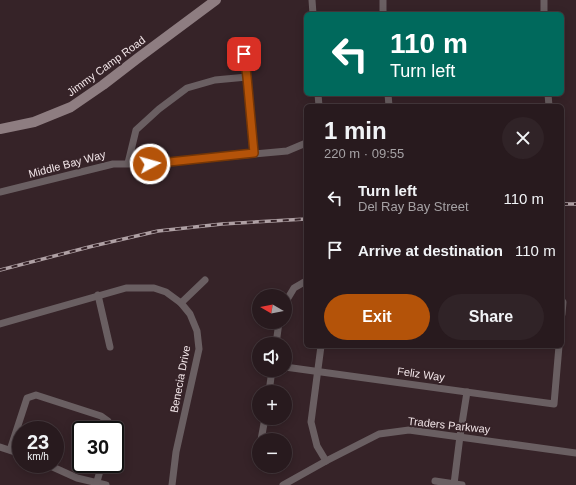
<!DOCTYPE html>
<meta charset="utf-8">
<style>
:root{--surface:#281a1e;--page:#302327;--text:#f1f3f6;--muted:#a5a1a4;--line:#44383c;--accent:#b45309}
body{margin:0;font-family:Helvetica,sans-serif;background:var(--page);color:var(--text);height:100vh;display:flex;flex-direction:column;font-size:15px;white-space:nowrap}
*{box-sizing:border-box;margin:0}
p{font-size:13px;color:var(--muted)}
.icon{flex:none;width:22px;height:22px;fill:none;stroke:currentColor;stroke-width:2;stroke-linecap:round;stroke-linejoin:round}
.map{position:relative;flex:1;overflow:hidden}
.side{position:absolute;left:304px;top:104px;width:260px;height:244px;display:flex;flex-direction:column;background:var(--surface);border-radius:6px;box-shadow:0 2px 10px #0003,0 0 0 1px var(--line)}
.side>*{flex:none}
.banner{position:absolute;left:304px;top:12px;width:260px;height:84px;border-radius:6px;box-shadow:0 2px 10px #0003,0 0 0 1px var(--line);background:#00695c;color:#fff;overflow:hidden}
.needle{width:26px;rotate:279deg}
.controls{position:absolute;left:252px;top:289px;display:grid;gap:8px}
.controls a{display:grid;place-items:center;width:40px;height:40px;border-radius:50%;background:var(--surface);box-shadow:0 2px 10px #0003,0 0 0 1px var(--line);font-size:20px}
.speed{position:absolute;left:12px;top:421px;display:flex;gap:8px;font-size:20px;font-weight:700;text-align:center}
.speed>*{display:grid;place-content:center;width:52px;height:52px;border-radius:50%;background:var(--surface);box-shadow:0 2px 10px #0003,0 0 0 1px var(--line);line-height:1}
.speed small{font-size:10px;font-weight:400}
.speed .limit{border:2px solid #111;border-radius:6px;background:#fff;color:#111}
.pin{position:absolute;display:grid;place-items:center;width:34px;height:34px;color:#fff;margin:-17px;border-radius:8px;box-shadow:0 2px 6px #0006}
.me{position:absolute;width:44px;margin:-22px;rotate:84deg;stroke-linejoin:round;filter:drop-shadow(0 0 3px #0008)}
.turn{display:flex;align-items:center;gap:14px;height:84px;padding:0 20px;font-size:18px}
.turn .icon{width:52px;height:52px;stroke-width:2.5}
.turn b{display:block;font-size:28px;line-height:34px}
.round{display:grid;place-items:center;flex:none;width:42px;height:42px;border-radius:21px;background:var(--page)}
.headline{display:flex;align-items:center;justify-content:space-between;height:68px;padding:0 20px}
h1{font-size:24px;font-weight:700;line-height:30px}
.action{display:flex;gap:8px;margin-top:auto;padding:8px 20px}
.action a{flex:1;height:46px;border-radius:24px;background:var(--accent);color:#fff;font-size:16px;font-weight:700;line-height:46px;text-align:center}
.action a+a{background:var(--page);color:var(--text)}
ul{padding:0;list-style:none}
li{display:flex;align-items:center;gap:12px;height:52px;padding:0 20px}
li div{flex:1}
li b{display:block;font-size:15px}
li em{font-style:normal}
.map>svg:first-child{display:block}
</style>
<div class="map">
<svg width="576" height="485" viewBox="0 0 576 485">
<rect width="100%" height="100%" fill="#362328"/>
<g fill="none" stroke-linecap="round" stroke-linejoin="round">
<g stroke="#6a5f62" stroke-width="7">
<path d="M312,0l1,14"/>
<path d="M383,0v14"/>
<path d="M544,0v14"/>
<path d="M242,43l5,34 6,76"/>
<path d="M318,94l1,12"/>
<path d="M388,94l1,12"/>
<path d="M548,94l1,12"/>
<path d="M128,163l8,-33 23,-21 28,-21 28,-8 32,-3"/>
<path d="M0,192l113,-28h36l138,-13 19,-8"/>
<path d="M98,295l12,52"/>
<path d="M562,301l1,1 -1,12"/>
<path d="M181,303l24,-23"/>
<path d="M285,303l9,-15 12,-7"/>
<path d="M0,324l126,-36h28l12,4 15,11 9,11 7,17 2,18 -23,103 -4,33"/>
<path d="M276,344l3,-22"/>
<path d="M321,346l-10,76 6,24 9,15"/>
<path d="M285,367l269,37 5,-58"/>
<path d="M269,392l3,-22"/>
<path d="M261,440l4,-22"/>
<path d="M0,447l21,7"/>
<path d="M10,450l17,-52 9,-3 65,21 7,5 3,9"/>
<path d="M46,464l31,14 29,7"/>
<path d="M435,481l27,4"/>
<path d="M454,484l6,-48 7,-44"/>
<path d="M96,485l6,-21"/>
<path d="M283,485l43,-24 53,-27 30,-4 167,23"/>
</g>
<path stroke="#8e7d81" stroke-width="10" d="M0,129l34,-7 37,-15 32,-22 35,-27 78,-58"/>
<g stroke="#afa0a4" stroke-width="3.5">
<g id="rail">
<path d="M562,204h14"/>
<path d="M0,270l93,-24 65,-15 64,-7 84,-5"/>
</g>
</g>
<use href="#rail" stroke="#362328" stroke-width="2" stroke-dasharray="6" stroke-linecap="butt"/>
</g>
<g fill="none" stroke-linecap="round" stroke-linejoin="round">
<g stroke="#753606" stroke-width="10">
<path id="route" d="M150,164l104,-11 -7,-76 -3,-23"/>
</g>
<use href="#route" stroke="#b45309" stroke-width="7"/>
</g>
<g text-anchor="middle" stroke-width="4" stroke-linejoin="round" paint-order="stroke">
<g font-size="11" fill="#f2e5e8" stroke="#362328">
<text transform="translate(106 66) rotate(-36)" y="4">Jimmy Camp Road</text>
<text transform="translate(67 164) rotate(-15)" y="4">Middle Bay Way</text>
<text transform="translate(421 374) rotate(8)" y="4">Feliz Way</text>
<text transform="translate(180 379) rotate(-79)" y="4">Benecia Drive</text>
<text transform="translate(449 425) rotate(6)" y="4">Traders Parkway</text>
</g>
</g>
</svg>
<div class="controls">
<a><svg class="needle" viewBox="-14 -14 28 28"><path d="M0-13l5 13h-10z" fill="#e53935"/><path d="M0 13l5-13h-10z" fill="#a5a1a4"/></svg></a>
<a><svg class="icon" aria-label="sound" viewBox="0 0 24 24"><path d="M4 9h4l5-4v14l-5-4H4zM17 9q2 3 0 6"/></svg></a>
<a>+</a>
<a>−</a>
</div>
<div class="speed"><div>23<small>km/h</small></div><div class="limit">30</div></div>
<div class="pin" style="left:244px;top:54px;background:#d93025"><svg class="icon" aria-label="arrive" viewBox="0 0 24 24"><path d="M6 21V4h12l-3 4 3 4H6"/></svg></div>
<svg class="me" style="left:150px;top:164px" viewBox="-20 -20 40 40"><circle r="17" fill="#b45309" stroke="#fff" stroke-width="3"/><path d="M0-11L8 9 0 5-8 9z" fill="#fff"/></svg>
<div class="banner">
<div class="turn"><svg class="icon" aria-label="left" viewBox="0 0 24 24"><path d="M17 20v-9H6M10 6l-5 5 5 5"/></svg><div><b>110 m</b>Turn left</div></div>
</div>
<section class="side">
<div class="headline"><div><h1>1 min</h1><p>220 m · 09:55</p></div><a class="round"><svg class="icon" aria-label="close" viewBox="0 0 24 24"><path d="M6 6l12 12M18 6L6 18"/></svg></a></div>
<ul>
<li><svg class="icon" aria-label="left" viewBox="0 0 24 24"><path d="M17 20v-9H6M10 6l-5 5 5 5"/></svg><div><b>Turn left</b><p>Del Ray Bay Street</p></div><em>110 m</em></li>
<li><svg class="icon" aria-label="arrive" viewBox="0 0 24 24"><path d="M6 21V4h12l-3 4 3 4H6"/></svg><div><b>Arrive at destination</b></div><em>110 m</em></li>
</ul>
<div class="action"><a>Exit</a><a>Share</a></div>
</section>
</div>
